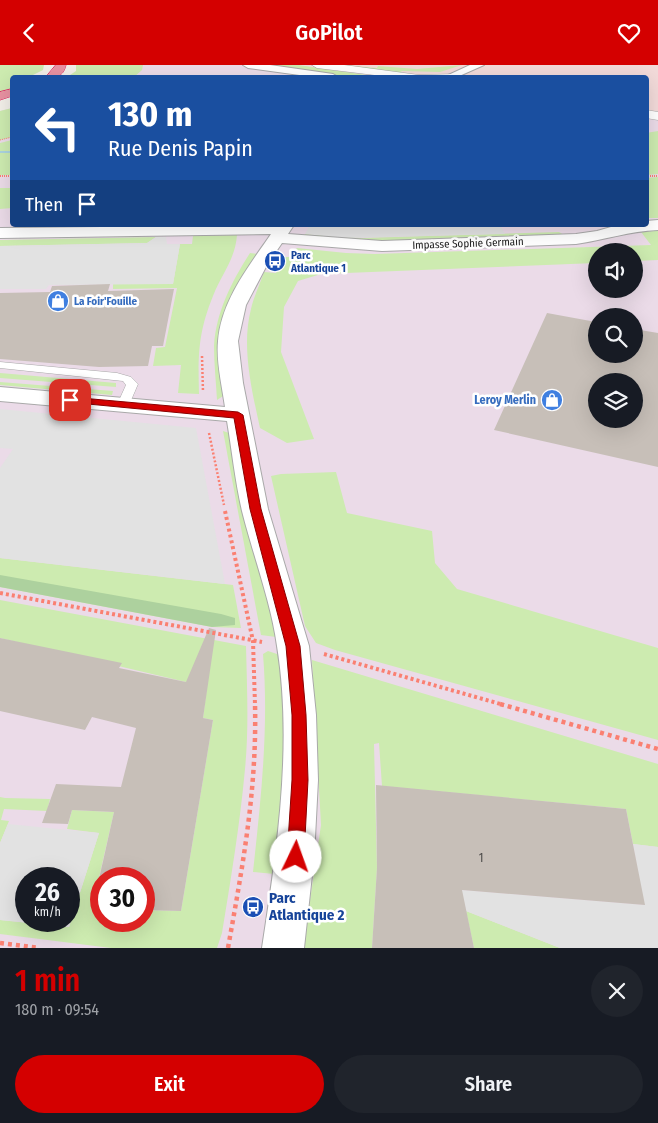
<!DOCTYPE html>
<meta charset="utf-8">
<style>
:root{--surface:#171b24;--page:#20242c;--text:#f1f3f6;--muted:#9ea1a6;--accent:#d40000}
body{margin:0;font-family:"Fira Sans Condensed",sans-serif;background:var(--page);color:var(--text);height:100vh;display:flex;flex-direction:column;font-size:19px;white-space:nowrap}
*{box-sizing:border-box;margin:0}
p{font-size:16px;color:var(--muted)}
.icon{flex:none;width:28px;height:28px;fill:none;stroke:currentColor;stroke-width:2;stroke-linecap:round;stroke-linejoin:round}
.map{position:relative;height:883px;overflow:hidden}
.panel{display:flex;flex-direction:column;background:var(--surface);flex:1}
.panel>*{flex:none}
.guide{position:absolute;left:10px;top:10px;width:639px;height:152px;border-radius:5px;box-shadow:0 5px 20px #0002;background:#1a4fa0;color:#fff;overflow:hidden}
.tools{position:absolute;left:588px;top:178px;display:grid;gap:10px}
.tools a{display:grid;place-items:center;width:55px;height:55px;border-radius:50%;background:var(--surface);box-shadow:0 5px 20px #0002;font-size:25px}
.speed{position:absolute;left:15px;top:802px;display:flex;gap:10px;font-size:25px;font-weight:700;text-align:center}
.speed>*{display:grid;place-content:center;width:65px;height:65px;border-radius:50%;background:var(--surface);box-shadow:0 5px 20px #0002;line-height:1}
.speed small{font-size:12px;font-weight:400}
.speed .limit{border:8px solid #d22;background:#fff;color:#111}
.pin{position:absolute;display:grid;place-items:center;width:42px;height:42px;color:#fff;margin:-21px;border-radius:10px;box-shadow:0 2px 8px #0006}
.me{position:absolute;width:55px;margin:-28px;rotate:3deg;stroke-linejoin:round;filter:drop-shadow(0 0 4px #0008)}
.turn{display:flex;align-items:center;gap:18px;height:105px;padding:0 15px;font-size:22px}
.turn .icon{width:65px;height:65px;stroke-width:2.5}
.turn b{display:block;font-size:35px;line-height:42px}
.then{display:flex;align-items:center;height:48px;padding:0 15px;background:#0003;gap:10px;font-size:19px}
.round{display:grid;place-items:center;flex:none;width:52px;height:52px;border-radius:26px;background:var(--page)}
.headline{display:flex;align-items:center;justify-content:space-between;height:85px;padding:0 15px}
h1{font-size:30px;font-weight:600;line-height:38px;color:var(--accent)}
.action{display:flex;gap:10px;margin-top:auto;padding:10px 15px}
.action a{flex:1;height:58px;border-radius:30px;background:var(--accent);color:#fff;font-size:20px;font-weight:600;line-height:58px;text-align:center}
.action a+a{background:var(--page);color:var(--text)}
header{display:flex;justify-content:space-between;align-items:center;height:65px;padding:0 15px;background:var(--accent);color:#fff;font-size:22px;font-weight:600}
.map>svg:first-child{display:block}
</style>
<header><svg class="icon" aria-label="back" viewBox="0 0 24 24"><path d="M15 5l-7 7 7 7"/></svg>GoPilot<svg class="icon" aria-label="heart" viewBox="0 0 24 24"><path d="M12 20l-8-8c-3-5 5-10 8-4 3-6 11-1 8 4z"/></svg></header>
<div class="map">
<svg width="658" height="883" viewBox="0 0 658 883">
<rect width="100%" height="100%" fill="#f2efe9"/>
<path fill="#f2dad9" d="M301,0h357v55l-12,-2v-41h-270z"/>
<g fill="#ebdbe8" fill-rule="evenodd">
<path d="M95,0h204l77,12h-295z"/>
<path d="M12,43v117h634v-107l12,2v828h-658v-837zM596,186h38v38h-38zM596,251h38v38h-38zM596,316h38v38h-38zM26,814h43v42h-43zM101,814h43v42h-43z"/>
</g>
<g fill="#cdebb0">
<path d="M0,0h44l-1,5 -14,7h-17v12l-12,4z"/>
<path d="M76,0h67l-1,5 -8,7h-67l9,-6z"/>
<path d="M261,0h38l81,12h-34z"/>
<path d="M344,0l33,3 1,-2 39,3 45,-4 -22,7 -38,-1 -4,3z"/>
<path d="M12,43v29l-12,3v-29z"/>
<path d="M658,66v43l-12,1v-42z"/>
<path d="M12,75v35h-12v-32z"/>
<path d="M658,112v41h-12v-40z"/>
<path d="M0,123h12v20l-12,1z"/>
<path d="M79,160h144l-192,3 1,-2z"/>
<path d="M650,163h8v32l-24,1v-10h-38v12l-275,11 -23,7 -14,26 -3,45 33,87 -27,4 -27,-15c-8,-37 -19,-81 -9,-119 3,-13 9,-25 13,-37l12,1 8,-16h5l8,-9 49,5 29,1 276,-9 -10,-13 13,-1z"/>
<path d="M559,167l7,4 -200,7 -62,-6 1,-3 57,4z"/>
<path d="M237,170c-2,25 -15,38 -24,61 -15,37 -15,59 -14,98l-21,-1 3,-28 -28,1 3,-18 9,-1 12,-59 -64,1v-5h60l7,-40h12l1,-8z"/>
<path d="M156,172l-9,6 -147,3v-6z"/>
<path d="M250,188l8,1 -14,21 -18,119 -9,6c-1,-18 -3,-36 -3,-54 2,-34 18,-65 36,-93z"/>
<path d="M0,308l116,10v4l-116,-9z"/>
<path d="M0,317l113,9 -1,4 -112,-10z"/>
<path d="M223,366l12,4 23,97 18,105 -15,-2z"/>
<path d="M336,407l11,41 85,18 3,32 22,26 201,59v92l-323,-90 -19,-7 -11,-17 -34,-150 10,-2z"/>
<path d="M0,493l233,27 8,43 -29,-1 -212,-40z"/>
<path d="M0,535l246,46c1,41 3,83 -1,123 -5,55 -14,109 -23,164l-5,15h-106l-111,-14v-14l69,7 30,-94 -32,-4 5,-19 42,2 -22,96h9v13h43v-11l37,1 32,-191 -10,-2 4,-31 -207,-49z"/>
<path d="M268,586l12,4 7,78 -5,84 -8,57 -21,-2c8,-74 16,-144 10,-218z"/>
<path d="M312,595l346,104v83l-25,-3 -7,-35 -244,-23 -3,-43 -5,1 3,124 -5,80h-69l18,-123z"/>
<path d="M0,732l5,1 45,1 -3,12 -43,-2 -3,11 8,1 -9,22z"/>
<path d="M466,846l94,37h-86z"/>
</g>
<path fill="#add19e" d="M0,510l221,39 14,4v7l-23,2 -212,-40z"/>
<g fill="#e2e2e2" fill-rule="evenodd">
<path d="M310,160h190l5,9 -162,4 -38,-4z"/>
<path d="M156,172h10l1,7h13l-7,40 -124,1 -3,4h-46v-43l147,-3z"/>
<path d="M0,344l196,19 29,156 -225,-26v-90l13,-19 -13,-1z"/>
<path d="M8,759l91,9 -30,94 -69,-7v-77zM26,814h43v42h-43z"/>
<path d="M633,779l25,3v101h-98l-94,-37 -5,-21 183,15z"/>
</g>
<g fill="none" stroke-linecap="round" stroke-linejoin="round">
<rect fill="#aad3df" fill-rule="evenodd" x="0" y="86" width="12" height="2"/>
</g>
<g fill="#c7bfb8" fill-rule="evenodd">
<path d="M110,219l-2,7 66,-2 -11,57h-11l-4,20 -49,1 -99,-8v-66l50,-1 2,-6z"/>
<path d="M547,248l49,9v32h38v-25l24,4v134l-164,-37zM596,316h38v38h-38z"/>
<path d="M209,563l7,2 -13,88 10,2 -32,191 -37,-1v-31h-45l15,-67 -42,-2 -4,14 -26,-1 14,-39 65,3 15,-59 -44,-11 -7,13 -85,-19v-73l122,25 -3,5 67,14z"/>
<path d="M376,720l250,24 19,96 -183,-15 12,58h-102l5,-80z"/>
</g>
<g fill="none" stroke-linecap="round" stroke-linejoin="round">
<g stroke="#a9a9a9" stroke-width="1">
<path id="service" d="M0,297l117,11 14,4 7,7 -9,21 -6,4 -6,-4 9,-20 -3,-4 -123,-13z"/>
</g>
<g stroke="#a9a9a9" stroke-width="2">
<g id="minor">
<path d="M243,0h27l63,9 5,3h-24l-66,-9z"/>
<path d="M470,0h14l-27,12h-13z"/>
<path d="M658,155v10c-28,1 -54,10 -82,14l-194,7 -100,-8 -15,22 -21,40 -8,36 5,42 25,126 41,137 7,69 2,65 -4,77 -10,91h-42c15,-97 31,-204 15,-302 -6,-44 -24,-91 -35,-135 -7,-30 -10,-60 -15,-90l-227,-20v-14l225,20c-3,-21 -9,-45 -7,-66 3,-40 31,-75 53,-107l-271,4v-10l294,-3 -6,9 94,7 194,-7 21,-3 21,-6h28v-4z"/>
</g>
</g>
<g stroke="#a9a9a9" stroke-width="1">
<g id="tertiary">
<path d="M312,0h32l75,10 37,-1 6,3h-71l-74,-9z"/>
<path d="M646,45l12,2v8l-12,-2z"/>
</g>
</g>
<g stroke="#dc2a67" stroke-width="1">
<g id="motorway">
<path d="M56,0h10c-3,12 -9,12 -20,12z"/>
<path d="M12,24v7l-12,4v-8z"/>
</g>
</g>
<path stroke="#fa8072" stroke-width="1" stroke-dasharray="1 1" stroke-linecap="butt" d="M0,75l12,-3"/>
<g stroke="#fa8072" stroke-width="2" stroke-dasharray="1 1" stroke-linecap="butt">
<path d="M0,111h12"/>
<path d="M646,111h12"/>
</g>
<g stroke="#fa8072" stroke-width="2.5" stroke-dasharray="2 2" stroke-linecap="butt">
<path d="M202,291l1,36"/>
<path d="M209,368l15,72"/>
</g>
<g stroke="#fa8072" stroke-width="4" stroke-dasharray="3 3" stroke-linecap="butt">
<path d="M225,446l28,130 2,64"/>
<path d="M0,528l262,49"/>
<path d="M324,589l180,51"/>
</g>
<g stroke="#fa8072" stroke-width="4.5" stroke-dasharray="4 4" stroke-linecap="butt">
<path d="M500,639l158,45"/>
<path d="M0,878l39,5"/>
<path d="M228,883c15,-84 29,-159 27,-244"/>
</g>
<use href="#service" fill="#fff" fill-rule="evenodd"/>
<use href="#minor" fill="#fff" fill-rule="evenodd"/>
<use href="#tertiary" fill="#fff" fill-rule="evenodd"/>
<use href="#motorway" fill="#e892a2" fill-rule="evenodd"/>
</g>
<path fill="#d40000" stroke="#8a0000" d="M70,332l168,15 5,3 18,94 39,137 6,69 2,65 -4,77 -3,6 -5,3 -6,-3 -3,-6 5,-77v-65l-6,-69 -36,-137 -16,-91 -167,-16 -2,-2z"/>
<defs>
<g id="bus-disc" transform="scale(1.125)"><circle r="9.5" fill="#1a4fb4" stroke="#fff"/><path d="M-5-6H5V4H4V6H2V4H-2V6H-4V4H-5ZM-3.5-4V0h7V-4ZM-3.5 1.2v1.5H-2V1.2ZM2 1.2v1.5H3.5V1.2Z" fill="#fff"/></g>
<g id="shop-disc" transform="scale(1.125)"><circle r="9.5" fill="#3f7fe0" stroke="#fff"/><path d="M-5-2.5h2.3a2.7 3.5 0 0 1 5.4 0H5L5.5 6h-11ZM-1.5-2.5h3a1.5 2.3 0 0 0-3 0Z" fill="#fff"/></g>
</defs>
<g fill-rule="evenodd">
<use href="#bus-disc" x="275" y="196"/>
<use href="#shop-disc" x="58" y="236"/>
<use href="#shop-disc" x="552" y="335"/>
<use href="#bus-disc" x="253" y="842"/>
</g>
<g text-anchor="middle" stroke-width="5" stroke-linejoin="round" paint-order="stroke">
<g font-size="11" fill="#222" stroke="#fff">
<text transform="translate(468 178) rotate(-2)" y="4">Impasse Sophie Germain</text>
</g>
<g font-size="11" font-weight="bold" fill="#164399" stroke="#fff" text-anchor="start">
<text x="291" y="194">Parc<tspan x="291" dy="13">Atlantique 1</tspan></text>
</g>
<g font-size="11" font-weight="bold" fill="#366cbe" stroke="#fff" text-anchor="start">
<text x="74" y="240">La Foir'Fouille</text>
</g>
<g font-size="12" font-weight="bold" fill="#366cbe" stroke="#fff" text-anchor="end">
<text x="536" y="339">Leroy Merlin</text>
</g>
<g font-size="12" fill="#4b4948">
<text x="481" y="797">1</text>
</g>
<g font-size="15" font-weight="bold" fill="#164399" stroke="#fff" text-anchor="start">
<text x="269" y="838">Parc<tspan x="269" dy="17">Atlantique 2</tspan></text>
</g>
</g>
</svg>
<div class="tools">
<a><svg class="icon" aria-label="sound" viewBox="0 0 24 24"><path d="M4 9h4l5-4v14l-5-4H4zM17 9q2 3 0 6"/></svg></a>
<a><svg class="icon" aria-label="search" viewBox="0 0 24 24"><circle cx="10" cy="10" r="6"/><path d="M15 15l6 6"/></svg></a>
<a><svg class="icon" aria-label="layers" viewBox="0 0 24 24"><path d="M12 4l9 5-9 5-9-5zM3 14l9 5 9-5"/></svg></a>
</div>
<div class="speed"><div>26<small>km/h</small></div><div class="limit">30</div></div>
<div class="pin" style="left:70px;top:335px;background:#d93025"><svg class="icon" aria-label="arrive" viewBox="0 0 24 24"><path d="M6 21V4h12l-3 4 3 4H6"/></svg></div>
<svg class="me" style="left:296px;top:792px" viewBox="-20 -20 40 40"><circle r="19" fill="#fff"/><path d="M0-13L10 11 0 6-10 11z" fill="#d40000"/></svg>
<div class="guide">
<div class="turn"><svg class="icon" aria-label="left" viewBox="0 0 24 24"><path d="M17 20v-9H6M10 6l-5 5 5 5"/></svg><div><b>130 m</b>Rue Denis Papin</div></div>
<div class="then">Then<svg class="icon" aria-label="arrive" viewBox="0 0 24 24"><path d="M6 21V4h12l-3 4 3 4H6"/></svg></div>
</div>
</div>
<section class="panel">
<div class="headline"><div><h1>1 min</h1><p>180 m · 09:54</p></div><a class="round"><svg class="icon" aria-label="close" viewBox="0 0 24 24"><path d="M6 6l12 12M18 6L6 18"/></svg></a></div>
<div class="action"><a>Exit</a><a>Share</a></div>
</section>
